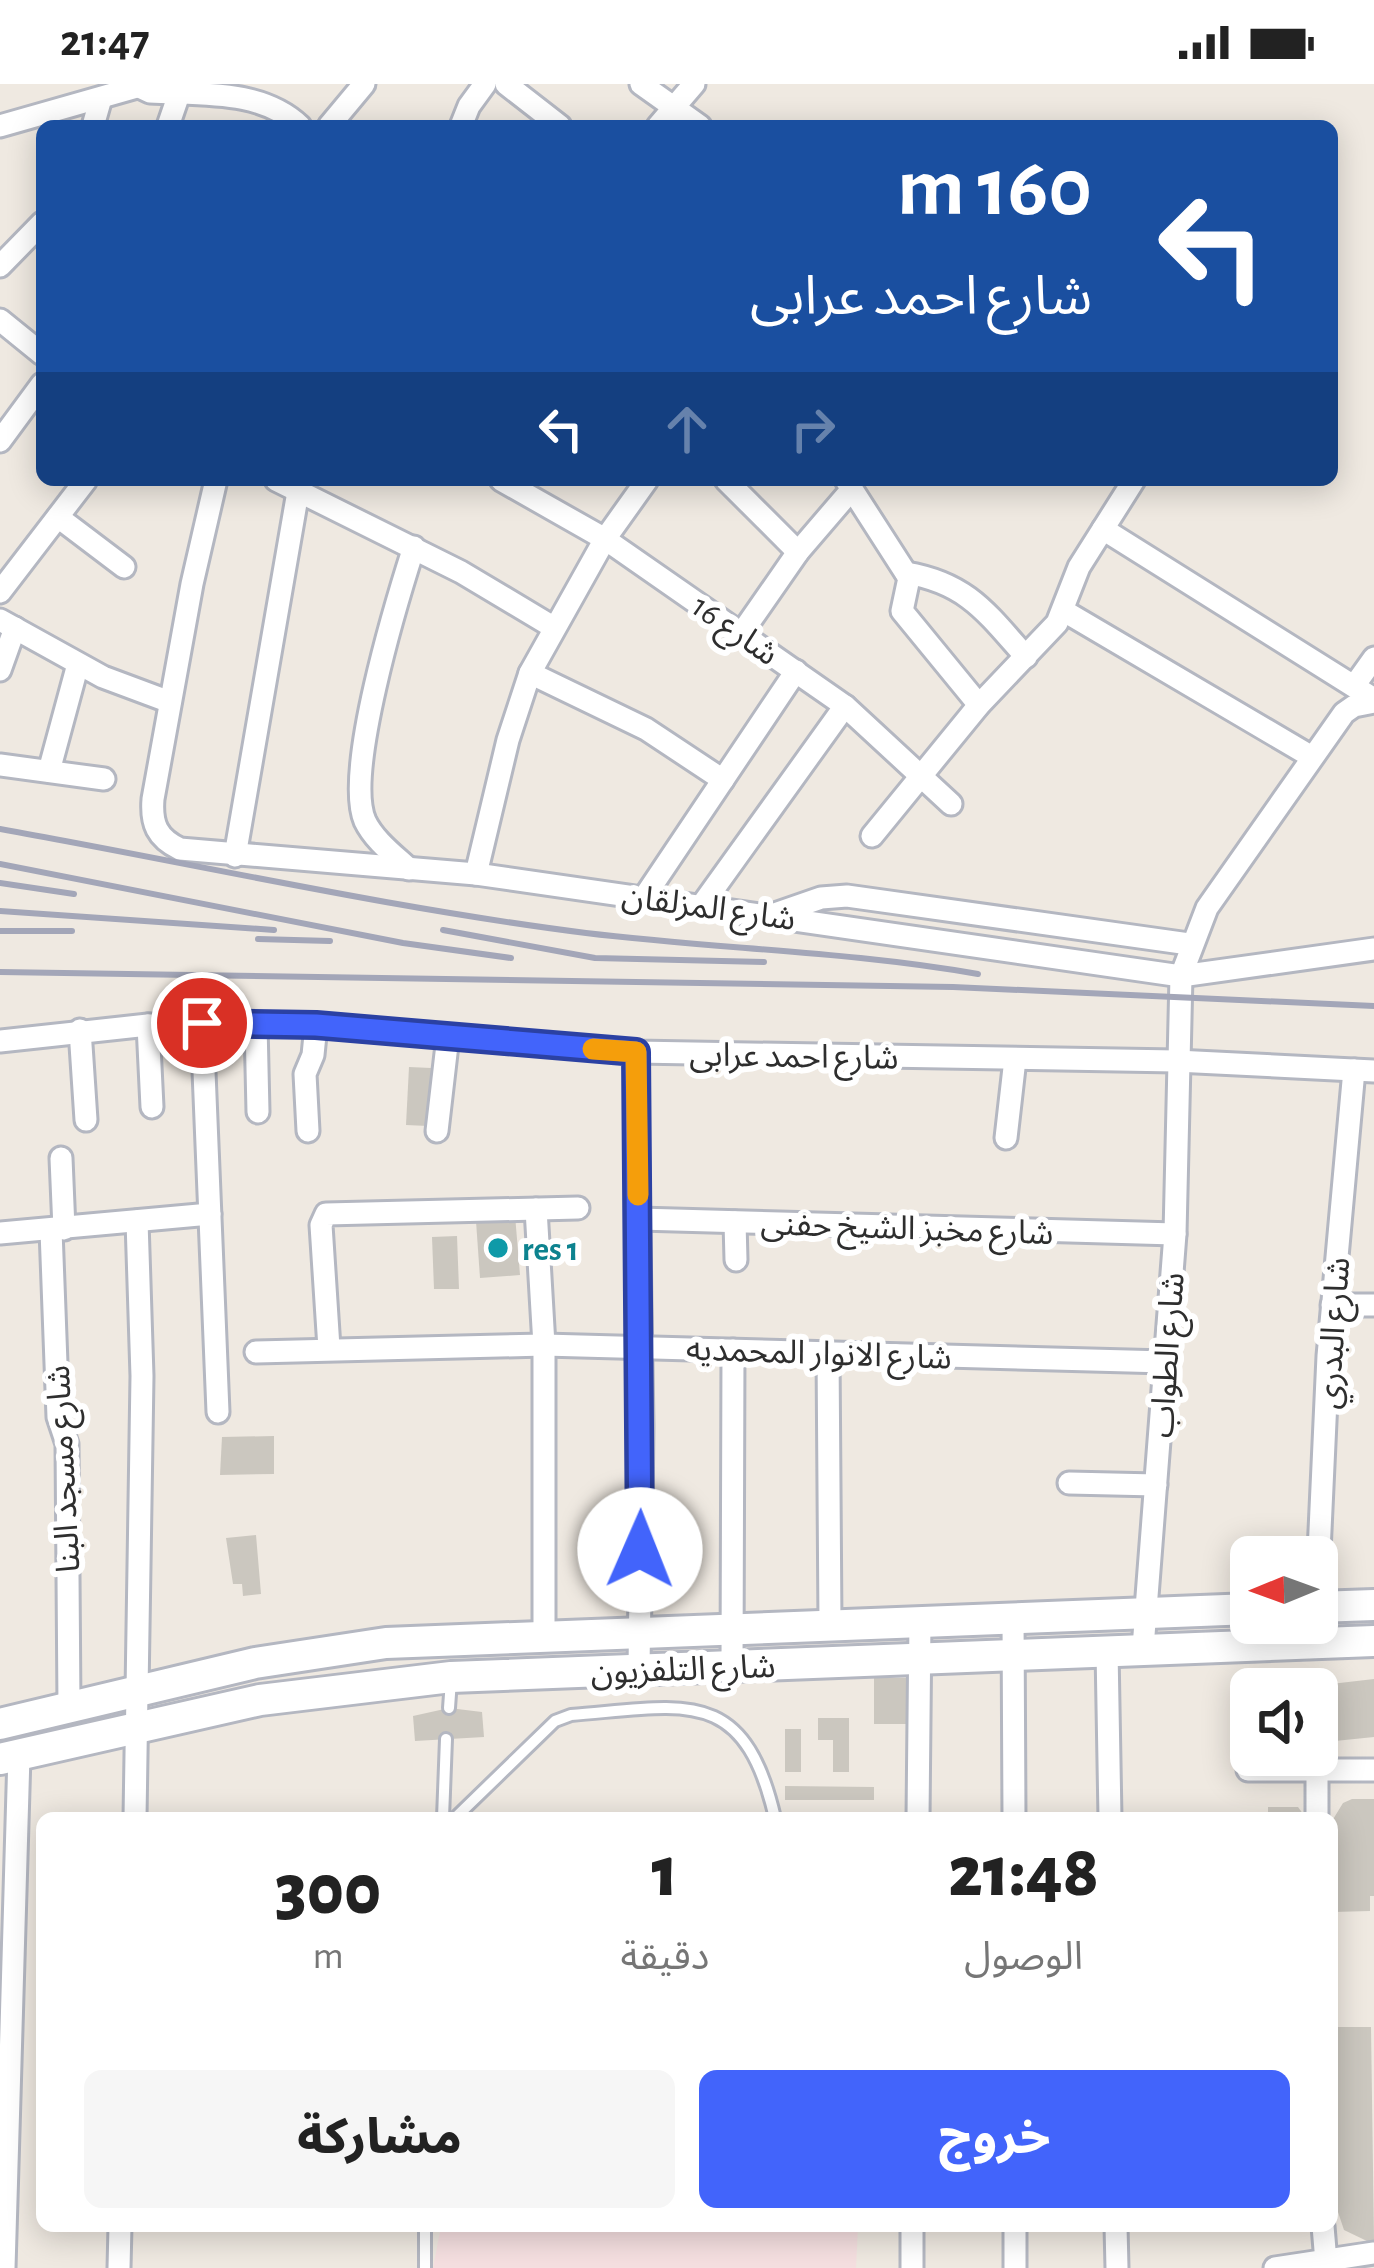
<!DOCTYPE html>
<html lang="ar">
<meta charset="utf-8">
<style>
:root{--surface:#fff;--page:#f6f6f6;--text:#222;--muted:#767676;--accent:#4264fb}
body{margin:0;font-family:"Alegreya Sans","Noto Sans Arabic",sans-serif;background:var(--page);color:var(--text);direction:rtl;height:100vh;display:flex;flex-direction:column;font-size:45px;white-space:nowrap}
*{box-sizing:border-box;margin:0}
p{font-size:39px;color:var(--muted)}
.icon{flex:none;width:66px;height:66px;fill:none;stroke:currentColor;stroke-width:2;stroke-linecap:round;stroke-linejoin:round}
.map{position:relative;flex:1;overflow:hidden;direction:ltr}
.panel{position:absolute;left:36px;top:1728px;width:1302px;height:420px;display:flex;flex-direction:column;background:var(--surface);border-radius:18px;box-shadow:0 6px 30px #0003;direction:rtl}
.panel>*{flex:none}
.banner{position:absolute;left:36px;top:36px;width:1302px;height:366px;border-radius:18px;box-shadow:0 6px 30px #0003;direction:rtl;background:#1a4fa0;color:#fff;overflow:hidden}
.needle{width:78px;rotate:269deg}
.tools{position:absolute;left:1230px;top:1452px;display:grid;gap:24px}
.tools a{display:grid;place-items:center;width:108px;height:108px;border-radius:18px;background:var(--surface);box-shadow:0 6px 30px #0003;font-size:60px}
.pin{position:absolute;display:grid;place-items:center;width:102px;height:102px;color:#fff;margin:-51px;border:6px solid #fff;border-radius:50%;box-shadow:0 3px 12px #0007}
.me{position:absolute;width:132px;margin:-66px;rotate:1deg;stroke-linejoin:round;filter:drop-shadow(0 0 9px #0008)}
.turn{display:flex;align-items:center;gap:42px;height:252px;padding:0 48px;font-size:54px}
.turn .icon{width:156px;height:156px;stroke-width:2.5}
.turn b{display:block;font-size:84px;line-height:102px}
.lanes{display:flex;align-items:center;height:114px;padding:0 48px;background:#0003;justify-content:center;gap:60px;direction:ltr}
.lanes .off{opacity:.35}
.eta{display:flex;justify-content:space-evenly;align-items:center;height:204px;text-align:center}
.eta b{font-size:72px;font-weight:800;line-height:84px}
.button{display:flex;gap:24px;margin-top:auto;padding:24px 48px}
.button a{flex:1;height:138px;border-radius:18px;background:var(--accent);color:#fff;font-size:48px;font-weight:800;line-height:138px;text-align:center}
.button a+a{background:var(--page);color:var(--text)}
.status{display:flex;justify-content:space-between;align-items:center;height:84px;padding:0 60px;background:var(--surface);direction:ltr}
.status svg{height:33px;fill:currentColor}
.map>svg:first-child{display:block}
</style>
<div class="status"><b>21:47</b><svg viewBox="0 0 49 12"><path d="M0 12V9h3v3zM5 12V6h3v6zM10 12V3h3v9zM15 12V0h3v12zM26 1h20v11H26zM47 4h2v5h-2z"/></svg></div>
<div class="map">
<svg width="1374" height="2184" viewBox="0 0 1374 2184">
<rect width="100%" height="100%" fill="#efe9e1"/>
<path fill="#f5dfe0" d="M441,2142h417l-2,42h-423z"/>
<g fill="#cbc7bf">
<path d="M409,983l22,1 -3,58 -22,-1z"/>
<path d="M515,1131l5,60 -40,3 -4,-57z"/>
<path d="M457,1152l2,53h-25l-2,-52z"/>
<path d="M274,1352v38l-54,1 2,-38z"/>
<path d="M256,1451l5,59 -18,2 -1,-12h-9l-7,-46z"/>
<path d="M874,1594h33l-1,46h-32z"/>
<path d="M1374,1595v58l-39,4 -4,-57z"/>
<path d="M449,1624l33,4 2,25 -69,4 -2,-25z"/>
<path d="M818,1634h31v54h-16v-32h-15z"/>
<rect x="785" y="1645" width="16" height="43"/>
<path d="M785,1702l89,1v13h-89z"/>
<path d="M1352,1715h22v97h-4v15l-37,1 -1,-91 11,-18z"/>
<path d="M1268,1723h30l8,11h-38z"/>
<path d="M1333,1943h38l3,213 -5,2 -25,-12 -11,-33z"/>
</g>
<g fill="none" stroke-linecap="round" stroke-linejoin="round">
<g stroke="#b4b7c1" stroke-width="16">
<g id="lane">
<path d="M449,1624l2,-28"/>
<path d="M443,1734l3,-79"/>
<path d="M455,1734l100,-97 16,-6c113,-9 173,-31 204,103"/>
<path d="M425,2142v42"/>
</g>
</g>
<g stroke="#b4b7c1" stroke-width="27">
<g id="street">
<path d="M133,0l17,8c51,3 111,-3 150,34"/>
<path d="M506,0l54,42"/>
<path d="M641,0l59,42"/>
<path d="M0,42l137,-39"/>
<path d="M93,42l8,-28"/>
<path d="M168,42l11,-32"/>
<path d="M329,42l35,-42"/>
<path d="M461,42l8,-20 16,-22"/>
<path d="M658,42l36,-42"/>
<path d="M0,182l42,-43"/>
<path d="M0,236l42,34"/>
<path d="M0,357l42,-57"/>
<path d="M216,396l-24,104 -39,215c-2,25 4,39 27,50l296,25 705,102 193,-27"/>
<path d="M276,396l185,92 92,55"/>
<path d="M501,396l104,59 240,167 106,98"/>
<path d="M726,396l72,72"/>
<path d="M846,396l63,98 -7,33 77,94"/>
<path d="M58,433l66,50"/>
<path d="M1103,445l271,170"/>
<path d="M906,489c61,10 81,40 120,84"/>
<path d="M0,508l86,-112"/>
<path d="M1064,527l248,146"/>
<path d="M0,536l103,57 67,25"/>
<path d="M741,550l57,-82 54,-63"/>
<path d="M0,586l15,-42"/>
<path d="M530,589l116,56 77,51"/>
<path d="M1354,602l20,-28"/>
<path d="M0,681l104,14"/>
<path d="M49,687l29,-107"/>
<path d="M872,752l107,-131 78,-82 22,-56 55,-87"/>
<path d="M235,772l65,-376"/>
<path d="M409,785c-15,-14 -35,-29 -44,-48 -21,-48 32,-221 49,-274"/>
<path d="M476,790l32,-134 22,-67 75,-134 42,-59"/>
<path d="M645,812l151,-225"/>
<path d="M702,821l143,-199"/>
<path d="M772,831l49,-17 26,-2 342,48"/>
<path d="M202,939l16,389"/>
<path d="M256,940l2,88"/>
<path d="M148,941l4,82"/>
<path d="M80,946l6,90"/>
<path d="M0,957l148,-16h168l320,27 540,9 198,10"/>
<path d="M636,968l6,374 -3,244"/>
<path d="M308,1047l-3,-57 8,-19 3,-30"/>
<path d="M437,1047l11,-95"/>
<path d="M1006,1054l9,-79"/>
<path d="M61,1074l3,71"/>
<path d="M536,1125l8,136v290"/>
<path d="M639,1135l536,15"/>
<path d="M735,1138l1,38"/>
<path d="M51,1146l7,187 9,27 2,263"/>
<path d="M0,1149l210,-19"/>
<path d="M1332,1221h42"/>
<path d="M329,1264l-8,-123 5,-11 252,-6"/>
<path d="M256,1268l288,-7 622,17"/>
<path d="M828,1268l2,272"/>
<path d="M1069,1399l87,2"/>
<path d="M1317,1512l11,-240 26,-286"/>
<path d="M1013,1532l1,202"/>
<path d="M1143,1564l32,-414 6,-258 26,-68 137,-195 10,-7 20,-4"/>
<path d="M1107,1566l3,168"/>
<path d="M732,1582l1,-316"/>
<path d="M1248,1686h126"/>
<path d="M135,1734l7,-442 -5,-155"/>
<path d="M918,1734l2,-198"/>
<path d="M1317,1734v-48"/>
<path d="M1015,2142v42"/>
<path d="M1116,2142l1,42"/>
<path d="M1323,2142l3,36"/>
<path d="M4,2184l15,-513"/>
<path d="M119,2184l1,-42"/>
<path d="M912,2184v-42"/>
<path d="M1275,2184l99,-15"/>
</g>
</g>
<g stroke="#b4b7c1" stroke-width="36">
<g id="secondary">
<path d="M1317,1523l57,-2"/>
<path d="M0,1640l255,-61 131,-20 865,-34"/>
<path d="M0,1675l260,-59 191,-23 923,-36"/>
</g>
</g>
<use href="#lane" stroke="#fff" stroke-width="10"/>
<use href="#street" stroke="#fff" stroke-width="21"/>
<use href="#secondary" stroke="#fff" stroke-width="30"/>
<g stroke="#a3a6b8" stroke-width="6">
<path d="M0,745c195,35 389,79 586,104 131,16 262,18 392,41"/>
<path d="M0,780l403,79 108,15"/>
<path d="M0,799l74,11"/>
<path d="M0,827l274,19"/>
<path d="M443,846l152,28 169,4"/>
<path d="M0,847h72"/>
<path d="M258,855l72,2"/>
<path d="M0,888l953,15 421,19"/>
</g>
</g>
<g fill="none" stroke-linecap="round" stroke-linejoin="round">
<g stroke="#2b41a3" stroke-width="30">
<path id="route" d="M202,939l114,2 320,27 4,498"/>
</g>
<use href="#route" stroke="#4264fb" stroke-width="21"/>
<path stroke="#f59e0b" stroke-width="21" d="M593,965l43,3 2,143"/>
</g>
<circle fill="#0f9aa8" stroke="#fff" stroke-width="4.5" cx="498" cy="1164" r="12"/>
<g text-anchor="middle" stroke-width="12" stroke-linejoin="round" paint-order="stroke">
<g font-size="33" fill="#2e2e2e" stroke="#fff">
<text transform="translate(736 545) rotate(35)" y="12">شارع 16</text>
<text transform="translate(709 822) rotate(8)" y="12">شارع المزلقان</text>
<text transform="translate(794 971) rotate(1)" y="12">شارع احمد عرابى</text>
<text transform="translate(907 1143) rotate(2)" y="12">شارع مخبز الشيخ حفنى</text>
<text transform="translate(1332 1249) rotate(-86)" y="12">شارع البدري</text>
<text transform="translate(819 1268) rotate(2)" y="12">شارع الانوار المحمديه</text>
<text transform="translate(1166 1271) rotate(-86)" y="12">شارع الطواب</text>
<text transform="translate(62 1385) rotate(-93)" y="12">شارع مسجد البنا</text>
<text transform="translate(683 1584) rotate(-2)" y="12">شارع التلفزيون</text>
</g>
<g font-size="33" font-weight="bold" fill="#0d838f" stroke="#fff" text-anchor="start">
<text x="522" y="1176">res 1</text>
</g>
</g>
</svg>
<div class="tools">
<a><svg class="needle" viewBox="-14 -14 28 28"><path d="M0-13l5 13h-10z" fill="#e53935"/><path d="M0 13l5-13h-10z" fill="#767676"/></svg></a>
<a><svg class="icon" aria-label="sound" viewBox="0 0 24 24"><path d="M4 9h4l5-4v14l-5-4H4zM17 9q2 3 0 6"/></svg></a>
</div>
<div class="pin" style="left:202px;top:939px;background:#d93025"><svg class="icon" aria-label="arrive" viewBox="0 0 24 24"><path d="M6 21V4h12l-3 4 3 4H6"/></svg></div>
<svg class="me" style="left:640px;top:1466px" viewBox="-20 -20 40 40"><circle r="19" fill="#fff"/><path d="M0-13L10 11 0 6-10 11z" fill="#4264fb"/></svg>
<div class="banner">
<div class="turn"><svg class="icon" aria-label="left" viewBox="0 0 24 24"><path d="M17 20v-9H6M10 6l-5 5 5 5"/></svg><div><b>160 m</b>شارع احمد عرابى</div></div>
<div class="lanes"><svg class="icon" aria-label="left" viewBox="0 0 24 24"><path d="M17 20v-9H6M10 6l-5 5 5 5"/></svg><svg class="icon off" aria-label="ahead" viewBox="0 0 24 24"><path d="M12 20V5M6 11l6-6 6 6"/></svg><svg class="icon off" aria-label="right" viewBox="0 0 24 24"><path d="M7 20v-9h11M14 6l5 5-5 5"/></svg></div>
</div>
<section class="panel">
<div class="eta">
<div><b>21:48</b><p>الوصول</p></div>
<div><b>1</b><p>دقيقة</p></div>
<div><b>300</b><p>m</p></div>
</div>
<div class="button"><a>خروج</a><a>مشاركة</a></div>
</section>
</div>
